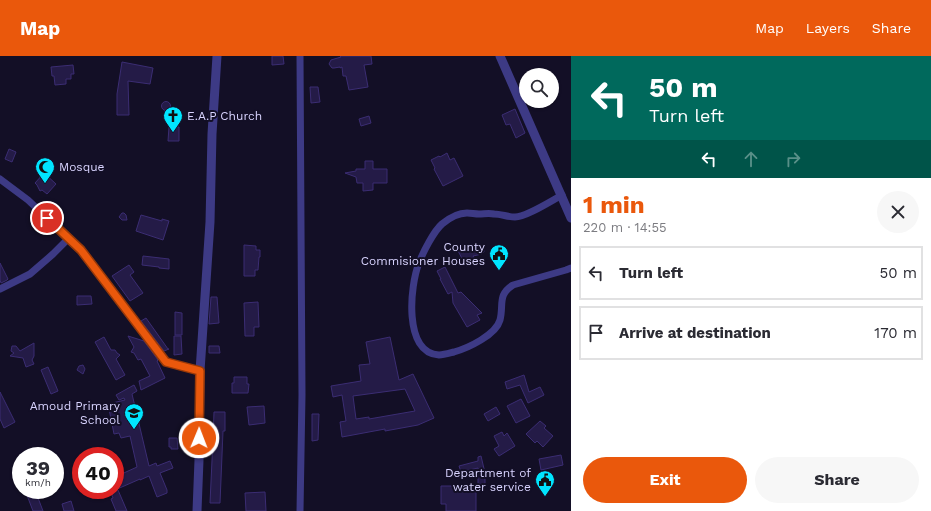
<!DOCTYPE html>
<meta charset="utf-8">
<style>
:root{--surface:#fff;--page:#f7f7f7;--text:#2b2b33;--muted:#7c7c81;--line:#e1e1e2;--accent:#ea580c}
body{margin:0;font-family:"Work Sans",sans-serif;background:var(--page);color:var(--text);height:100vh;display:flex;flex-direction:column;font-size:15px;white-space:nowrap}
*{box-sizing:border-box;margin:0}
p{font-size:13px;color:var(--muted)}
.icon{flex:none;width:22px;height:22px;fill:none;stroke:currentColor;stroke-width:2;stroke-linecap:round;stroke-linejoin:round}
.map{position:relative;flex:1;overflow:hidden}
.sheet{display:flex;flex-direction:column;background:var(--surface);width:360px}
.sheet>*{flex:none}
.hud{background:#00695c;color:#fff;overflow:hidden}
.tools{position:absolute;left:519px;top:12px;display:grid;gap:8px}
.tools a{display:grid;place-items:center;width:40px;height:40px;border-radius:50%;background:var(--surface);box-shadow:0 1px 3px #0004;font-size:20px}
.speed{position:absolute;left:12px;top:391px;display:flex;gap:8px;font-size:20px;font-weight:700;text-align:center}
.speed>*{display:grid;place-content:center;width:52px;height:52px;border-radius:50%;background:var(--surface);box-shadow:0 1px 3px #0004;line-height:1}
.speed small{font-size:10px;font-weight:400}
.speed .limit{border:6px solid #d22;background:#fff;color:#111}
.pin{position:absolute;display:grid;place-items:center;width:34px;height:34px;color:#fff;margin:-17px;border:2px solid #fff;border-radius:50%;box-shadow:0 1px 4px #0007}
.me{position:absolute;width:44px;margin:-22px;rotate:1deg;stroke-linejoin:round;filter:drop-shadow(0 0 3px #0008)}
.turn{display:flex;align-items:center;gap:14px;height:84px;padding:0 12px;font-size:18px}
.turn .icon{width:52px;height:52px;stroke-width:2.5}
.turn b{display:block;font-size:28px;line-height:34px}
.lanes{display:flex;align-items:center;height:38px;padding:0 12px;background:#0003;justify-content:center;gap:20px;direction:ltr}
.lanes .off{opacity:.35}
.round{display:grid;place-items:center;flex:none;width:42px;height:42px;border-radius:21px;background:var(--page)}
.headline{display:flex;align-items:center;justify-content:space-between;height:68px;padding:0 12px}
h1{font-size:24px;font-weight:700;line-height:30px;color:var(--accent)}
.action{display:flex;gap:8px;margin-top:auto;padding:8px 12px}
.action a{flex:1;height:46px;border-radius:24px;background:var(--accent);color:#fff;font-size:16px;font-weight:700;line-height:46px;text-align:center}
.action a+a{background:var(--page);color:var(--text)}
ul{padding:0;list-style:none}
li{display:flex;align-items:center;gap:12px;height:54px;margin:0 8px 6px;padding:0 4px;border:2px solid var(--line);border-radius:0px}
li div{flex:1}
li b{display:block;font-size:15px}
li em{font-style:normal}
header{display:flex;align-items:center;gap:24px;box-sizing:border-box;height:56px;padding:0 20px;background:var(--accent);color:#fff}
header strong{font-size:19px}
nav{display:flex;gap:22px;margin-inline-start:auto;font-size:14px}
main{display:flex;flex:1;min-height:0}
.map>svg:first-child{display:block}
</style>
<header>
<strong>Map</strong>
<nav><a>Map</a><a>Layers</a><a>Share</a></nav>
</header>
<main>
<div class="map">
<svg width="571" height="455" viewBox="0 0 571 455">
<rect width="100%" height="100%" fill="#130f26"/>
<g fill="#241b47" stroke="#3b2d73" fill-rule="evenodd">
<path d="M272,0h11l1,8 -12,1z"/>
<path d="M340,0h31l1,8 -8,1 4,22 -19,3 -3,-14h-3l-1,-9 -2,1v-1l-6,1h-2l-3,-4 2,-4 10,-3z"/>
<path d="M122,6l31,6 -3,16 -22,-3 1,34h-12v-21z"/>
<path d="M73,9l1,9h-3v5h-5v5l-11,1 -1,-9h-2l-1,-9z"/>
<path d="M310,31h8l2,15 -9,1z"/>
<circle cx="166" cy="50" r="4.5"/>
<path d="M515,53l10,24 -9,5 -6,-14 -4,1 -4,-10z"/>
<path d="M369,60l2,7 -10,3 -2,-7z"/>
<path d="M169,71h10v14h-11z"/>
<path d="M9,93l7,3 -4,10 -7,-3z"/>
<path d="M447,97l3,7 4,-2 9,18 -20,10 -9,-17 1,-1 -4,-8 8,-4 1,1z"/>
<path d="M365,105h8v8h14v14h-14v7l-10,1v-8h-6l-1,-6 -11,-4 11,-2v-2h9z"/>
<path d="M44,117l12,11 -9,10 -5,-4 -2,1 -3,-6 -2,-2z"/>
<path d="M122,157h2l2,2 1,5h-5l-3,-3z"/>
<path d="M141,159l21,6v-2l7,2 -6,19 -27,-9z"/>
<path d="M244,189l12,1v4h4v7h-1l-1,13h-3v6h-11z"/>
<path d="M480,189l4,2v5l-2,2 -9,2 3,5 -10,5 -9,-17z"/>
<path d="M143,200l26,3v10l-10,-1v-1l-17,-2z"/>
<path d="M0,207l8,16 -1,1 -6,3 -1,-3z"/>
<path d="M129,209l5,7 -4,3 13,18 -13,8 -18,-25z"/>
<path d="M445,211l13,26 3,-1 21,21 -5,2 3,5 -13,7 -14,-24 -1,-11 -4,2 -8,-15h1l-4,-8z"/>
<path d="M77,240h14l1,8 -15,1z"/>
<path d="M211,241h6l2,26 -10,1z"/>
<path d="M258,246l1,25h-5v9h-9l-1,-33z"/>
<path d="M175,256l7,1v22h-7z"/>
<path d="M146,262l22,31h1l-5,2 -23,-30z"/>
<path d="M128,280l16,5 14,19 -1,1 8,17 -24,12 -2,-9 11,-5 -9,-17 -3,1 -4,-7 -3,-1 3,-5z"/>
<path d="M174,280h7l1,18 -8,1z"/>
<path d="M104,281l7,13h4l2,3 3,2 -4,4 9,16 -9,5 -21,-38z"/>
<path d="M390,281l9,43 14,-6 21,44 -16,7 -33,6v-2l-43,8 -2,-15 6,-1 -4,-26 -9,2 -2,-11 30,-5 -2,-16 11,-1 -4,-22zM405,333l10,22 -46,8v-2l-13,2 -3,-23z"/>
<path d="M34,287v13l-2,4 2,4 -8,3 -3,-9 -13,-2 4,-3 -3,-2 1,-5h4l4,5z"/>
<path d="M209,290h10l1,7h-11z"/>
<path d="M83,309l2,4 -2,5 -6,-4 2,-4z"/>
<path d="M48,311l10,24 -7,3 -10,-24z"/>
<path d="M524,319l5,17 11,-5 4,8 -16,8 -8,-18 -13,4 -2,-7z"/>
<path d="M234,321h13v7h2l-1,9h-16v-10h2z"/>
<path d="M134,329l3,6 -5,3 17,72 7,-3 1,3 13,-5 3,7 -13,5 7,17v3l-10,4 -8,-21 -9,4v-1l-25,11v-13l22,-10 -7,-31 -9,2 -2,-5 -5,1 -6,-30 17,-4 -1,-2 -5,2 -3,-5z"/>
<path d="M0,336l15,30 -11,6 -4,-9z"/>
<path d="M521,343l9,17 -14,7 -9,-17z"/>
<path d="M264,350l1,17 -16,2 -2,-18z"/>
<path d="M496,351l4,7 -12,7 -4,-7z"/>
<path d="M214,356h11v19h-2l-3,72h-10l3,-64z"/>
<path d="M312,358h7l-1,26 -6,1z"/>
<path d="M540,365l6,5 -2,2 9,8 -10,11 -6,-6 -2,2 -9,-9z"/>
<path d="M502,376l2,4 3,-3 8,13 -16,10 -5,-7 5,-3 -5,-10z"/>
<path d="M169,382h8l1,11h-7v-2h-2z"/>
<path d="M561,399l2,10 -22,5 -2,-11z"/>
<path d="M481,400l4,17v11h-7v-16l-17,4 -2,-6 19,-5v-4z"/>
<path d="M441,430h35v25h-30v-7h-5z"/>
<path d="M25,434h10l8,21h-10z"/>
<path d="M110,434h8l9,21h-11l-5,-12 2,-1z"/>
<path d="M265,436l1,19h-20l-1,-18z"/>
<path d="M71,445l3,10h-10l-2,-7z"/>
</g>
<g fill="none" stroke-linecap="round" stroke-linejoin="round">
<g stroke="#3d3a85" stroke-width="7">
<path d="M300,0l2,339 -2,116"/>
<path d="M0,123l28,21 53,50 85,112 34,9"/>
<path d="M562,139c-11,6 -36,22 -47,22 -7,0 -14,-3 -21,-3 -5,-1 -10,0 -15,0 -4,0 -8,-1 -12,-1 -9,0 -19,6 -25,11 -8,7 -19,28 -23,39 -9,22 -16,90 20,92 5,0 11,-2 15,-3 14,-4 42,-17 46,-32 4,-15 -3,-25 13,-35l53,-15 5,-2"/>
<path d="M0,233l30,-15 23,-20 16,-16"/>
</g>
<g stroke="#3d3a85" stroke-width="9">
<path d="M500,0l71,162"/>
<path d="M197,455l2,-51 1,-89 10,-149 2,-88 5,-78"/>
</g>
</g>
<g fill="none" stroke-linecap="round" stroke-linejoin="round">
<g stroke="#983908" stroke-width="10">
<path id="route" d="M47,162l34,32 85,112 34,9 -1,67"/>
</g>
<use href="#route" stroke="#ea580c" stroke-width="7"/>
</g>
<defs>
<g id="church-pin" transform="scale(1)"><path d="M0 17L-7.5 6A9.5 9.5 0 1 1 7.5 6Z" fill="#00e5ff" stroke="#130f26"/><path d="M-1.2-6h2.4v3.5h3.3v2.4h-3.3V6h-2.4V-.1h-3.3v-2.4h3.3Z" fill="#111"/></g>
<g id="mosque-pin" transform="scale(1)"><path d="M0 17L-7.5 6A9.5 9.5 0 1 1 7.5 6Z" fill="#00e5ff" stroke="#130f26"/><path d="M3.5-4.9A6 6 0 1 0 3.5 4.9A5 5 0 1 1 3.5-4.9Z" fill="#111"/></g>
<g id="civic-pin" transform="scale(1)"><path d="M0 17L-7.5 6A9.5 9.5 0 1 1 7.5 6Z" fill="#00e5ff" stroke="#130f26"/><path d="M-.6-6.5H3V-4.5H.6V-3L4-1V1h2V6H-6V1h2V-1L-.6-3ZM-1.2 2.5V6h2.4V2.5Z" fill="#111"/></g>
<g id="school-pin" transform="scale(1)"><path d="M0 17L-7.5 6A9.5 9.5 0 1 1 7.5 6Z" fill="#00e5ff" stroke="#130f26"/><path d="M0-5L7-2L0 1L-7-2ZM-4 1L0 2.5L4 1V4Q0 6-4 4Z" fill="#111"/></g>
</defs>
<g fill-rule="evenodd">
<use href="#church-pin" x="173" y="60"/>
<use href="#mosque-pin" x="45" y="111"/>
<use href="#civic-pin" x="499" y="198"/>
<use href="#school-pin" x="134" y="357"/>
<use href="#civic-pin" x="545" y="424"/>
</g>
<g text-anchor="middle" stroke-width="4" stroke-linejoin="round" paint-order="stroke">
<g font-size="12" fill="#d9d4ff" stroke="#130f26" text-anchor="end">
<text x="187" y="64" text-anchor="start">E.A.P Church</text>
<text x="59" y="115" text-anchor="start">Mosque</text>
<text x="485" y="195">County<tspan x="485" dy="14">Commisioner Houses</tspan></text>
<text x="120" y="354">Amoud Primary<tspan x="120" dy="14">School</tspan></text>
<text x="531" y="421">Department of<tspan x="531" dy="14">water service</tspan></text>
</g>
</g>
</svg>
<div class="tools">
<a><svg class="icon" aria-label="search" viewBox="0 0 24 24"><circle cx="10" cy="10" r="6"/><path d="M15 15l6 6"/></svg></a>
</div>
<div class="speed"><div>39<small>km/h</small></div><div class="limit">40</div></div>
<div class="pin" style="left:47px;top:162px;background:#d93025"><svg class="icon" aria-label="arrive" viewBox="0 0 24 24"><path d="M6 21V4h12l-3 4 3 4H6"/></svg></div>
<svg class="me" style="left:199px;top:382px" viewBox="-20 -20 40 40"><circle r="17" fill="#ea580c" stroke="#fff" stroke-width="3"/><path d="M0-11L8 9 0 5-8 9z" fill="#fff"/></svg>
</div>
<section class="sheet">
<div class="hud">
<div class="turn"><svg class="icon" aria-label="left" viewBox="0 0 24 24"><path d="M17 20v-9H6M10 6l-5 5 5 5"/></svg><div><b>50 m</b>Turn left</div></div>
<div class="lanes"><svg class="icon" aria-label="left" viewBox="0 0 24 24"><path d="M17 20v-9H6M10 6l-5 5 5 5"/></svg><svg class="icon off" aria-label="ahead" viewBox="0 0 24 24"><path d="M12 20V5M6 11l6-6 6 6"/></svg><svg class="icon off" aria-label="right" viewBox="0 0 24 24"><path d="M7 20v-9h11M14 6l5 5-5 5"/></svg></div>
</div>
<div class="headline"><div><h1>1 min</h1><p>220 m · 14:55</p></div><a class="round"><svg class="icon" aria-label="close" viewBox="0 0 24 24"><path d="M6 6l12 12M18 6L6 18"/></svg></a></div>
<ul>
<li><svg class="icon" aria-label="left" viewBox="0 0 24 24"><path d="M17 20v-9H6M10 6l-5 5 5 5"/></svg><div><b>Turn left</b></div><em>50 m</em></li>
<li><svg class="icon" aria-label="arrive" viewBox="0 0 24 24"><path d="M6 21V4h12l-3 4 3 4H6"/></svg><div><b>Arrive at destination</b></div><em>170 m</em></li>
</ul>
<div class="action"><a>Exit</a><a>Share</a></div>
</section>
</main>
